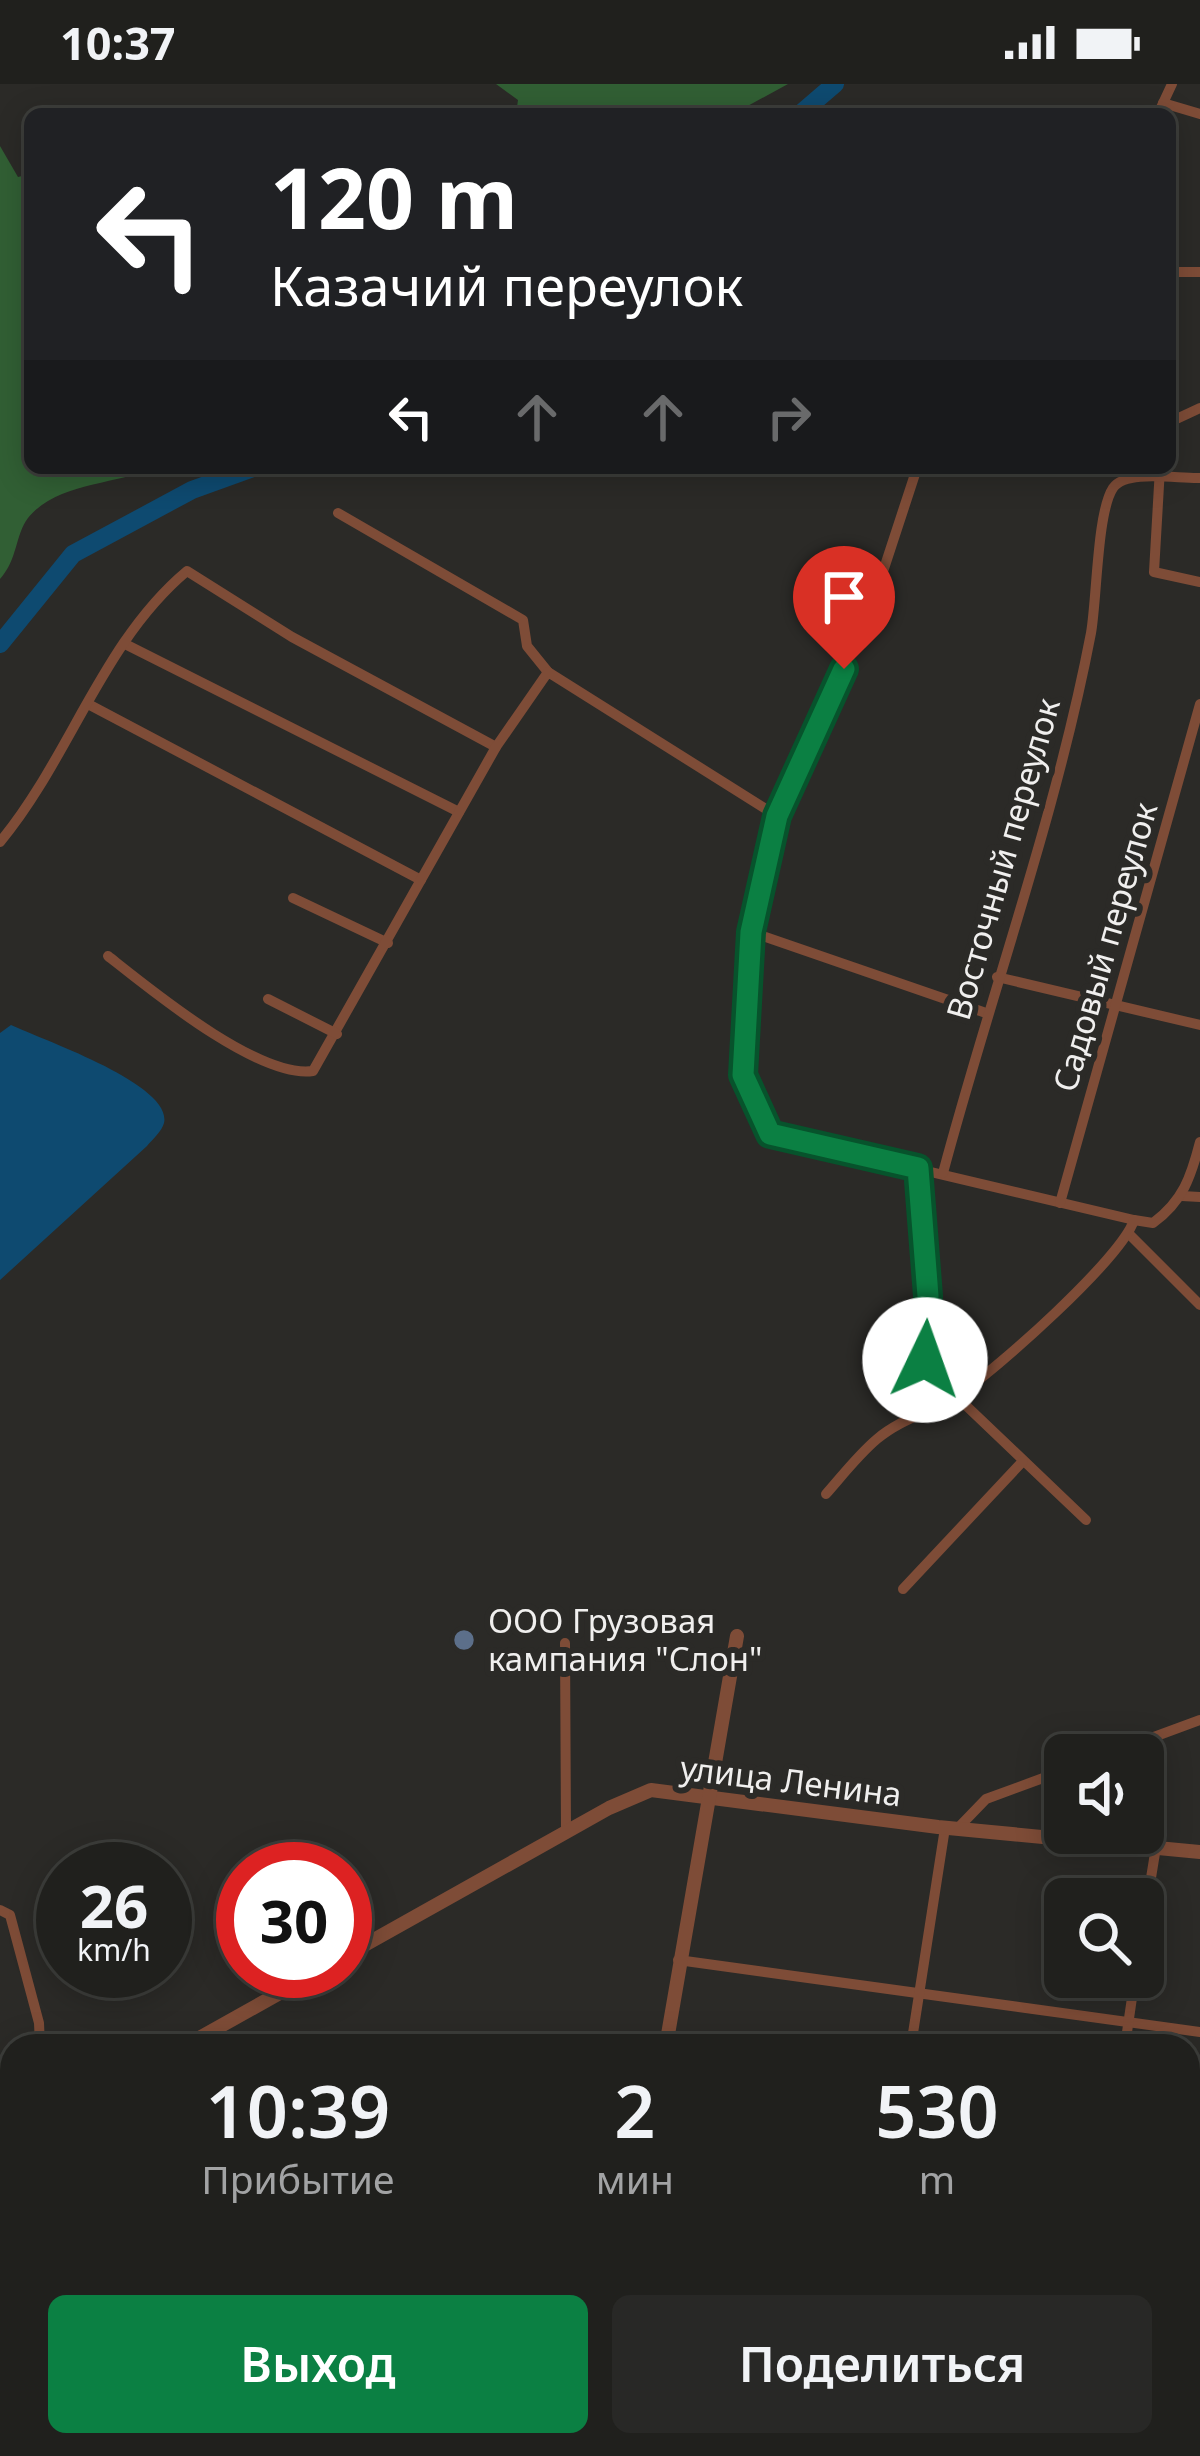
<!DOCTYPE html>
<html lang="ru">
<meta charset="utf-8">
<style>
:root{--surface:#20201d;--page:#282826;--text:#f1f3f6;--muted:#a2a3a4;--line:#3d3e3b;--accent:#0b8043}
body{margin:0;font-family:"Noto Sans",sans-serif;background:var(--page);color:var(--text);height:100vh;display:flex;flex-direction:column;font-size:45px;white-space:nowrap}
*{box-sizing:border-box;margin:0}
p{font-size:39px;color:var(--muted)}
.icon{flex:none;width:66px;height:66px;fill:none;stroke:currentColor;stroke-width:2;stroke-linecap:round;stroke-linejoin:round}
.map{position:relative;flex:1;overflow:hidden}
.side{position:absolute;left:0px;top:1950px;width:1200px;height:423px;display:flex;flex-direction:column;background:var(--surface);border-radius:36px 36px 0 0;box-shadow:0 6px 30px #0003,0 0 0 3px var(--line)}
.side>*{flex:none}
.top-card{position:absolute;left:24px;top:24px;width:1152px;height:366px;border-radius:18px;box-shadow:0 6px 30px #0003,0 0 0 3px var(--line);background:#202124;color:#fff;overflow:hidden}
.buttons{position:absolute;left:1044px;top:1650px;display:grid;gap:24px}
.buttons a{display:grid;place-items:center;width:120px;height:120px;border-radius:18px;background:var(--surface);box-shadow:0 6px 30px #0003,0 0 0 3px var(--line);font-size:60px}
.speed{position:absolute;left:36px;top:1758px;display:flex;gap:24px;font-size:60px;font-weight:700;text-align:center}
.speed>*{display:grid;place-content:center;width:156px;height:156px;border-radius:50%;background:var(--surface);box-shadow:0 6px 30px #0003,0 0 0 3px var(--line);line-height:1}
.speed small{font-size:30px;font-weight:400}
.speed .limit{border:18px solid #d22;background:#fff;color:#111}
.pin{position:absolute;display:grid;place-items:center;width:102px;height:102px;color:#fff;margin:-123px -51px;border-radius:50% 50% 50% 0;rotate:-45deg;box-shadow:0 0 12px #0007}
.pin .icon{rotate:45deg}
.me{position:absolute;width:132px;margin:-66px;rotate:3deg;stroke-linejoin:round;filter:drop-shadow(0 0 9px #0008)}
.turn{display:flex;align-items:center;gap:42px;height:252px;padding:0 48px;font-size:54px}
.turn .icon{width:156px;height:156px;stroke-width:2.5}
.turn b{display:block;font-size:84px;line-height:102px}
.lanes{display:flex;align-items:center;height:114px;padding:0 48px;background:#0003;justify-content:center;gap:60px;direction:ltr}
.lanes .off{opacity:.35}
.eta{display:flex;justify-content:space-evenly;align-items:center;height:204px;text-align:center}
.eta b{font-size:72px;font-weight:600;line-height:84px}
.action{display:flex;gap:24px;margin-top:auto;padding:24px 48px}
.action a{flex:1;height:138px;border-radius:18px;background:var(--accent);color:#fff;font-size:48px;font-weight:600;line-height:138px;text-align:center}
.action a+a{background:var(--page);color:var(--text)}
.status{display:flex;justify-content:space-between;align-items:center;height:84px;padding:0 60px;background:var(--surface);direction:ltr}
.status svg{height:33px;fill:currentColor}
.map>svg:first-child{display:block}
</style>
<div class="status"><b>10:37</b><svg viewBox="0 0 49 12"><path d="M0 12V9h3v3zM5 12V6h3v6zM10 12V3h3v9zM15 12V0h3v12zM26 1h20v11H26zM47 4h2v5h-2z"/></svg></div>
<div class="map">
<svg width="1200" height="2372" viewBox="0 0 1200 2372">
<rect width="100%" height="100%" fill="#2b2a27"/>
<g fill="#315f34">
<path d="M496,0h292l-55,30h-217l2,-14z"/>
<path d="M0,62l18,31 12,-3v294h123c-37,17 -96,14 -125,50 -13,17 -10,41 -28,61z"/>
</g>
<path fill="#0e4a70" d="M11,941c29,14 162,59 153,98 -2,8 -12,17 -17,23l-147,134v-247z"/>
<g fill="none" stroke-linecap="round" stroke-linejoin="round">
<g stroke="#0e4a70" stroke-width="18">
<path d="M800,30l35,-30"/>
<path d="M0,560l73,-90 119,-64 61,-22"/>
</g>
<g stroke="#7e4c37" stroke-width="10">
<path d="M1163,19l37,11"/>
<path d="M1158,30l14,-30"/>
<path d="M1170,188h30"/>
<path d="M1170,338l30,-14"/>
<path d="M917,384l-42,128 -98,220 -26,116 235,81"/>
<path d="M1160,384l-6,104 46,10"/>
<path d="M338,429l185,107 4,26 21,26"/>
<path d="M125,560l334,168"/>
<path d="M88,620l333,176"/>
<path d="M0,758c70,-84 102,-200 187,-271l105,66 204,110"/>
<path d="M293,814l95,45"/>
<path d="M751,848l-8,143 27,59 364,86"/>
<path d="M108,872c43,34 151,123 205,115l183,-324 52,-75 229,144"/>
<path d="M997,893l203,48"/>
<path d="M268,915l69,35"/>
<path d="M943,1089c48,-180 113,-357 148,-540 6,-34 6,-121 22,-145 13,-19 65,-9 87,-10"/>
<path d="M1182,1112l18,1"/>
<path d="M1060,1119l140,-499"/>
<path d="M1130,1151l70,70"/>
<path d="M956,1312l130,124"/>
<path d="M916,1328l12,-116 -10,-127"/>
<path d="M826,1410c16,-18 32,-39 51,-55 25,-21 54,-27 81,-44 37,-24 164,-137 176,-175l19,3c30,-22 38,-46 47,-81"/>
<path d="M903,1505l120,-128"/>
<path d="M565,1559l1,189"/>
<path d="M1105,1671l95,-35"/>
<path d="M958,1744l28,-29 79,-29"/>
<path d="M0,1826l10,5 29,108 1,23"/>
<path d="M1143,1843l13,-80"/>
<path d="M678,1876l522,72"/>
<path d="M911,1962l34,-218"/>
<path d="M1125,1962l10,-69"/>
<path d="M1188,2088l12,2"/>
<path d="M0,2228l12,28"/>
<path d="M57,2361l4,11"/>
<path d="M929,2361l4,11"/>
<path d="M283,2372h47"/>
<path d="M1025,2372l8,-11"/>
</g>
<g stroke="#7e4c37" stroke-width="14">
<path d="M345,1872l264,-148 42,-18 287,37 262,25"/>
<path d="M185,1962l134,-75"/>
<path d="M666,1962l71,-410"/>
<path d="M0,2066l12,-7"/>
<path d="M605,2372l1,-11"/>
</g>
<g stroke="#ac5c3b" stroke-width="15">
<path d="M0,2197h12"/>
<path d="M1188,2275l12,1"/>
</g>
</g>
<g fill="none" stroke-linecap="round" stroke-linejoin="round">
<g stroke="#07532c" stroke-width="30">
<path id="route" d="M844,585l-67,147 -26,116 -8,143 27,59 148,34 10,128 -3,64"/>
</g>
<use href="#route" stroke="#0b8043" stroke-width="21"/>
</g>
<circle fill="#5c6f8a" stroke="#2b2a27" stroke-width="4.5" cx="464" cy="1556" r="12"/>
<g text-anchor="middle" stroke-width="12" stroke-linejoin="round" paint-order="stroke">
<g font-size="33" fill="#f0efee" stroke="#2b2a27">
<text transform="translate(1003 775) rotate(-74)" y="12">Восточный переулок</text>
<text transform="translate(1105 863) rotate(-74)" y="12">Садовый переулок</text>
<text transform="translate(791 1697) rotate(7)" y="12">улица Ленина</text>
</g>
<g font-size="33" fill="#f0efee" stroke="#2b2a27" text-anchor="start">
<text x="488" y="1549">ООО Грузовая<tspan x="488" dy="38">кампания "Слон"</tspan></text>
</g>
</g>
</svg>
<div class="buttons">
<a><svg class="icon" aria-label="sound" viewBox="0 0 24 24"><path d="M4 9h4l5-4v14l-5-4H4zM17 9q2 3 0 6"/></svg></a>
<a><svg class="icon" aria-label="search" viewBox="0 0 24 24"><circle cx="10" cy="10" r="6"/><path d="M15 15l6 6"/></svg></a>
</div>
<div class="speed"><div>26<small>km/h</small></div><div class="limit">30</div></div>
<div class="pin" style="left:844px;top:585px;background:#d93025"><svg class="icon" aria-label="arrive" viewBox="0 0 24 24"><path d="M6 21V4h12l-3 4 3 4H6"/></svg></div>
<svg class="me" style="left:925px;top:1276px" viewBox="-20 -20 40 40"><circle r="19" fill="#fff"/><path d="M0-13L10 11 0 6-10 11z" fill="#0b8043"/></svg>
<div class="top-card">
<div class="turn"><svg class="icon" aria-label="left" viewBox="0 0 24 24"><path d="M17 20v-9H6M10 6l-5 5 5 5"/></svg><div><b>120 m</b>Казачий переулок</div></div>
<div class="lanes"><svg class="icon" aria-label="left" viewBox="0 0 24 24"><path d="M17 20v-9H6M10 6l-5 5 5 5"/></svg><svg class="icon off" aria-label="ahead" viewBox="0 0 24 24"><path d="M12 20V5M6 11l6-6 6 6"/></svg><svg class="icon off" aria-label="ahead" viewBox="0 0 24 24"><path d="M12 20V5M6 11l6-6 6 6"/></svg><svg class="icon off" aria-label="right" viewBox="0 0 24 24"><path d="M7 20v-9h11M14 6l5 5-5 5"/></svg></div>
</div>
<section class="side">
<div class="eta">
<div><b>10:39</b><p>Прибытие</p></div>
<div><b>2</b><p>мин</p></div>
<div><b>530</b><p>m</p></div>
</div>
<div class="action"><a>Выход</a><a>Поделиться</a></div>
</section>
</div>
